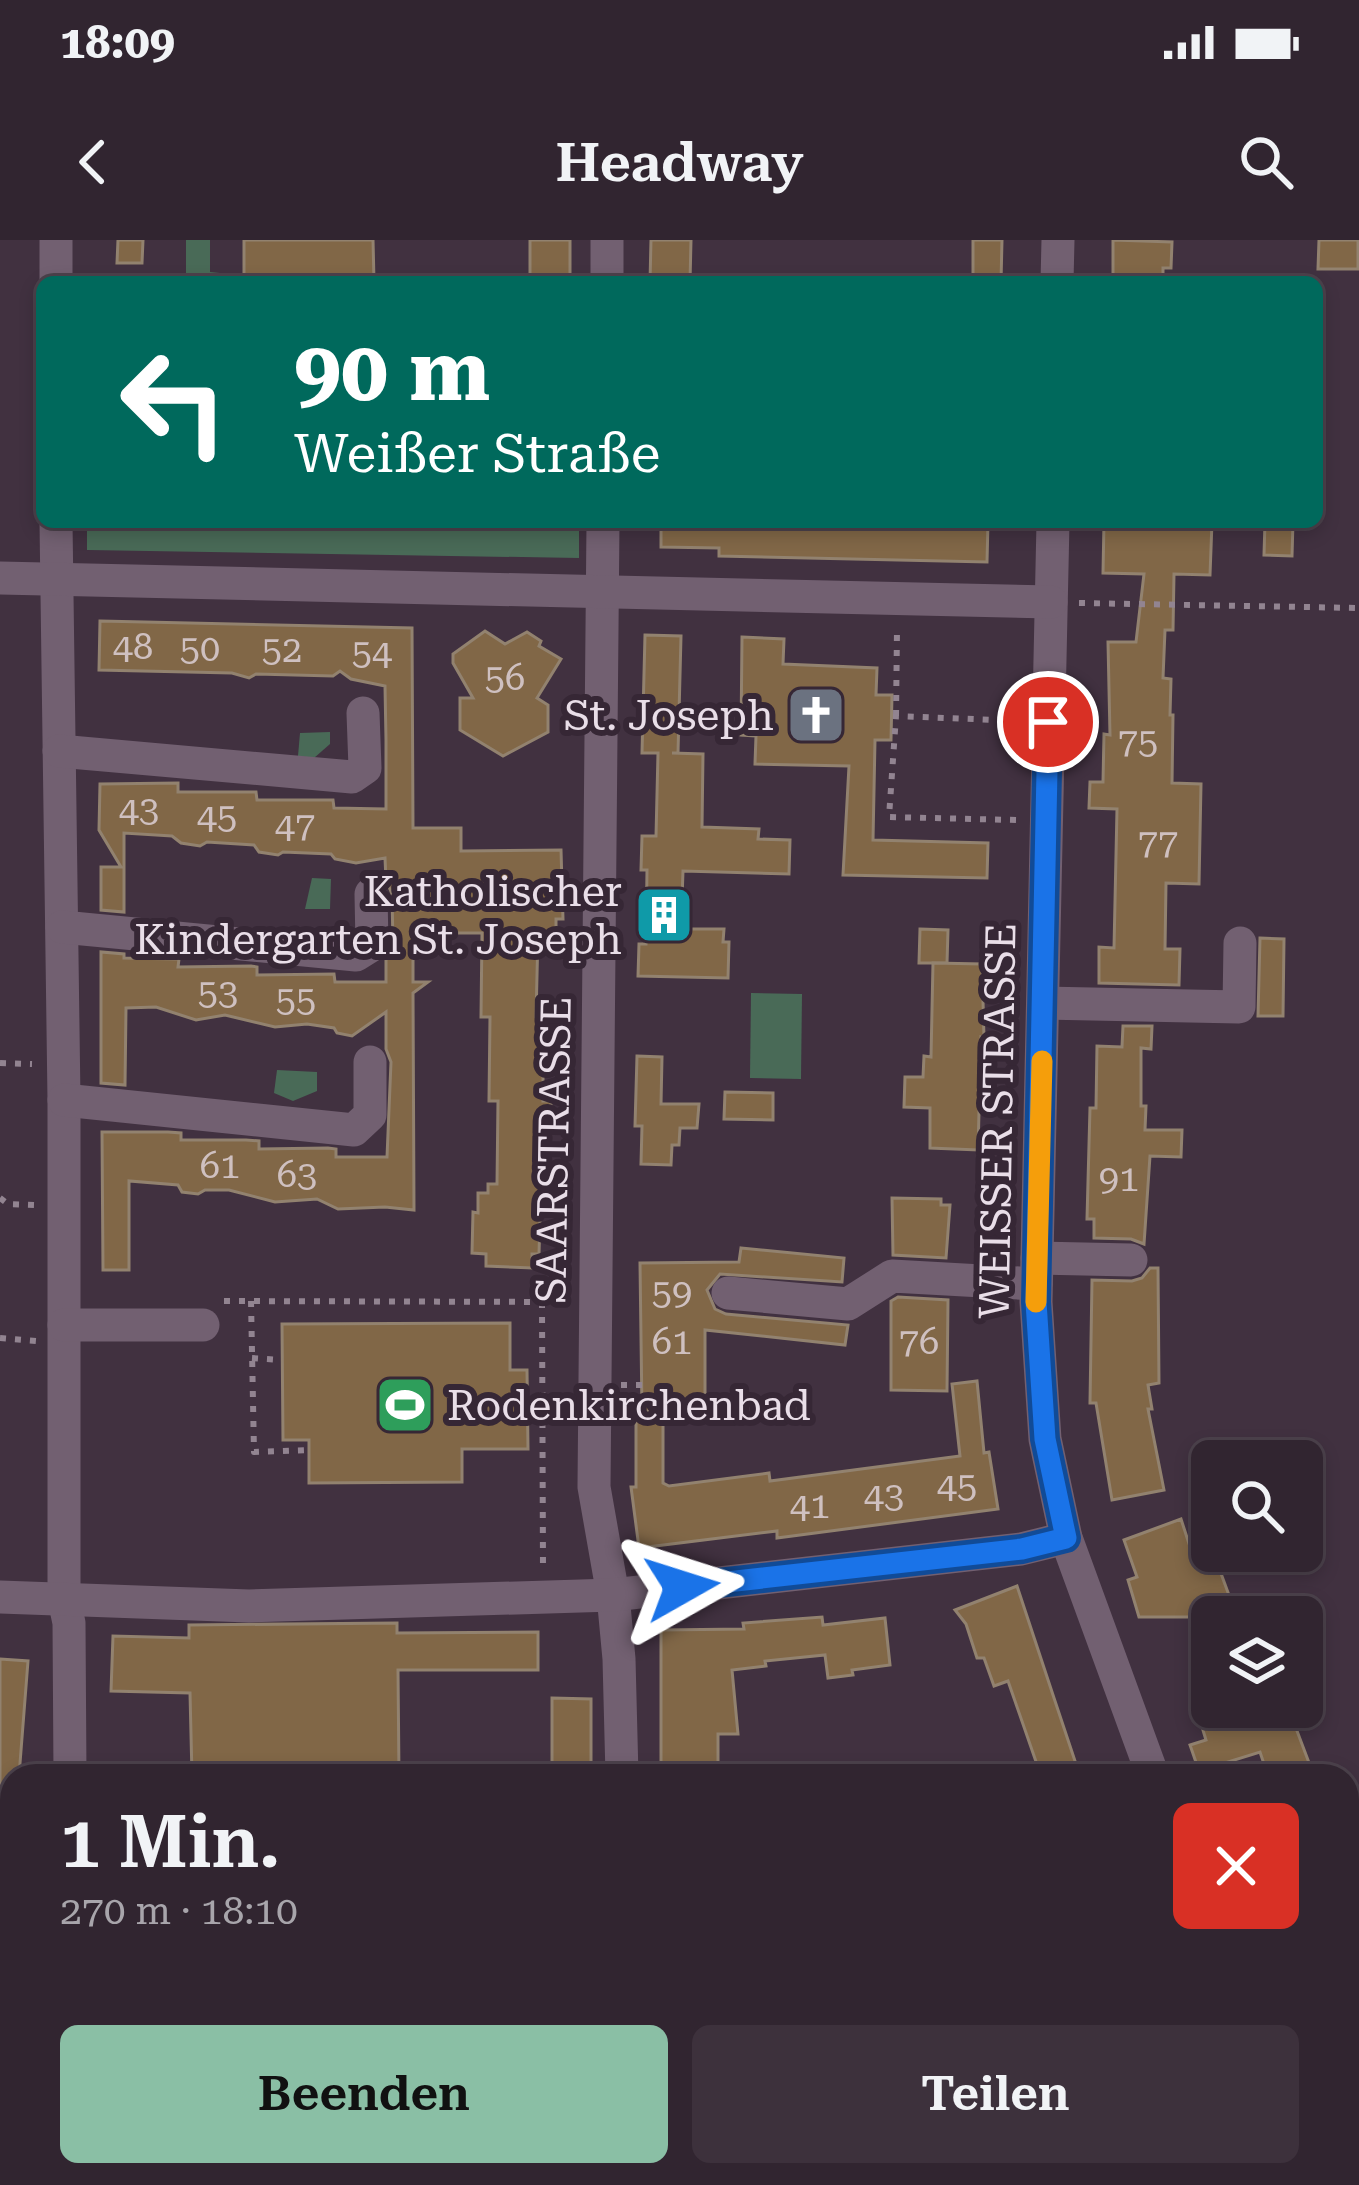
<!DOCTYPE html>
<html lang="de">
<meta charset="utf-8">
<style>
:root{--surface:#312530;--page:#3d313c;--text:#f1f3f6;--muted:#a8a5ab;--line:#4c424c;--accent:#8abfa5}
body{margin:0;font-family:"Roboto Serif",serif;background:var(--page);color:var(--text);height:100vh;display:flex;flex-direction:column;font-size:45px;white-space:nowrap}
*{box-sizing:border-box;margin:0}
p{font-size:39px;color:var(--muted)}
.icon{flex:none;width:66px;height:66px;fill:none;stroke:currentColor;stroke-width:2;stroke-linecap:round;stroke-linejoin:round}
.map{position:relative;flex:1;overflow:hidden}
.panel{position:absolute;left:0px;top:1524px;width:1359px;height:423px;display:flex;flex-direction:column;background:var(--surface);border-radius:36px 36px 0 0;box-shadow:0 6px 18px #0003,0 0 0 3px var(--line)}
.panel>*{flex:none}
.banner{position:absolute;left:36px;top:36px;width:1287px;height:252px;border-radius:18px;box-shadow:0 6px 18px #0003,0 0 0 3px var(--line);background:#00695c;color:#fff;overflow:hidden}
.controls{position:absolute;left:1191px;top:1200px;display:grid;gap:24px}
.controls a{display:grid;place-items:center;width:132px;height:132px;border-radius:18px;background:var(--surface);box-shadow:0 6px 18px #0003,0 0 0 3px var(--line);font-size:60px}
.pin{position:absolute;display:grid;place-items:center;width:102px;height:102px;color:#fff;margin:-51px;border:6px solid #fff;border-radius:50%;box-shadow:0 3px 12px #0007}
.me{position:absolute;width:132px;margin:-66px;rotate:84deg;stroke-linejoin:round;filter:drop-shadow(0 0 9px #0008)}
.turn{display:flex;align-items:center;gap:42px;height:252px;padding:0 60px;font-size:54px}
.turn .icon{width:156px;height:156px;stroke-width:2.5}
.turn b{display:block;font-size:84px;line-height:102px}
.round{display:grid;place-items:center;flex:none;width:126px;height:126px;border-radius:18px;background:var(--page)}
.summary{display:flex;align-items:center;justify-content:space-between;height:204px;padding:0 60px}
h1{font-size:72px;font-weight:600;line-height:90px}
.action{display:flex;gap:24px;margin-top:auto;padding:24px 60px}
.action a{flex:1;height:138px;border-radius:18px;background:var(--accent);color:#111;font-size:48px;font-weight:600;line-height:138px;text-align:center}
.action a+a{background:var(--page);color:var(--text)}
.status{display:flex;justify-content:space-between;align-items:center;height:84px;padding:0 60px;background:var(--surface);direction:ltr}
.status svg{height:33px;fill:currentColor}
header{display:flex;justify-content:space-between;align-items:center;height:156px;padding:0 60px;background:var(--surface);font-size:54px;font-weight:600}
.map>svg:first-child{display:block}
</style>
<div class="status"><b>18:09</b><svg viewBox="0 0 49 12"><path d="M0 12V9h3v3zM5 12V6h3v6zM10 12V3h3v9zM15 12V0h3v12zM26 1h20v11H26zM47 4h2v5h-2z"/></svg></div>
<header><svg class="icon" aria-label="back" viewBox="0 0 24 24"><path d="M15 5l-7 7 7 7"/></svg>Headway<svg class="icon" aria-label="search" viewBox="0 0 24 24"><circle cx="10" cy="10" r="6"/><path d="M15 15l6 6"/></svg></header>
<div class="map">
<svg width="1359" height="1945" viewBox="0 0 1359 1945">
<rect width="100%" height="100%" fill="#413140"/>
<g fill="#496a57">
<path d="M186,0h24v32l10,1v9h-134v-5l100,-3z"/>
<path d="M87,282h492v36l-492,-8z"/>
<path d="M330,492v12l-16,14 -16,-2 2,-23z"/>
<path d="M312,638l19,1 -1,30h-25z"/>
<path d="M751,753l51,1 -1,85 -51,-1z"/>
<path d="M277,830l40,2v19l-24,10 -19,-8z"/>
<path d="M0,1882l12,1v52h1244l4,10h-1260z"/>
</g>
<g fill="#816747" stroke="#92826f" stroke-width="3">
<path d="M118,0h25l-1,23h-25z"/>
<path d="M244,0h129l1,41 -130,1z"/>
<rect x="530" y="0" width="40" height="42"/>
<path d="M651,0h40l-1,42h-40z"/>
<path d="M973,0h29l-1,42h-28z"/>
<path d="M1113,0l59,2 -1,26h-8v14h-50z"/>
<path d="M1319,0h39v29h-40z"/>
<path d="M661,282h327l-1,40 -268,-6v-8l-58,-1z"/>
<path d="M1104,282h108l-2,53 -36,-1 -1,56h-8l-2,48 8,1 -1,36h3l-1,68 29,1 -2,100 -33,-1 -1,66h15l-1,36 -80,-2v-36l15,1 3,-139 -28,-1 1,-26h13l1,-48 6,1 -2,-93h28l8,-68 -41,-1z"/>
<path d="M1265,282h28l-1,34 -28,-1z"/>
<path d="M100,381l312,7 1,200h48v23l100,-1 2,69h-7v16l-18,-1 -2,83 7,1v83h8l-1,84h-9l-2,69h-7v14l-46,-2v-12l-14,-1 1,-41 5,1v-20h10v-9h9l1,-83h-9l1,-84h-9l1,-84h-69v49h15l-15,11 1,217 -29,-3 -47,2 -21,-10 -42,3 -46,-12h-24l-7,4 -16,-2 -4,-7 -49,-4v89h-26l-1,-138h66l13,1v7h65l13,1v8l69,-1 8,1v8h51l4,-95 -5,-13v-37l-34,24 -15,-3 -3,-5 -27,-4 -32,3 -50,-12 -29,5 -40,-13 -30,1 -1,77 -24,-2v-131l23,2v4l55,1 -1,8 73,-1 6,1v8l77,-1 1,8h51v-22l7,-15 -1,-51 -6,-14 -1,-22 -29,5 -21,-4 -4,-5 -48,-2 -5,3 -19,-3 -5,-7 -47,-3 -7,4 -19,-3 -9,-7 -48,-3v79l-23,-2v-43h20l-22,-37 1,-46 78,-1v9h78l1,8h76l1,8 52,1v-69l-1,-54 -34,-7 -11,-8 -7,5 -77,-2 -7,4 -17,-5 -133,-3z"/>
<path d="M485,391l20,13 22,-12 14,9 -2,5 22,13 -24,39 11,7v27l-45,24 -43,-26v-32h13l-20,-35v-9z"/>
<path d="M645,395l36,1 -3,117h-6l31,1 -1,73 57,2 -1,10 32,1 -1,34 -106,-3 -2,58h43l-1,13h6l-1,36 -90,-2 1,-32h7l1,-74h-6l1,-34h14l2,-83h-16z"/>
<path d="M742,397l42,2 -1,25 94,4 -1,27h16l-1,45h-16l-2,100 115,3 -1,35 -144,-3 6,-109 -94,-2 1,-28 -15,-1z"/>
<path d="M920,689l28,1 -1,33h-28z"/>
<path d="M1260,698l24,1 -1,77h-25z"/>
<path d="M933,723l49,1 2,74 -3,-1 -3,113 -48,-2v-40l-26,-1 1,-30h18l1,-21 7,1z"/>
<path d="M1123,786h29l-1,23 -10,-1v58h5l-1,24h37l-1,27 -31,-1 -6,88 -13,-5 -37,-1v-19h-7l3,-111h6l1,-62 25,1z"/>
<path d="M637,816l25,1 -1,47h38l-2,24h-17l-1,17h-7l-1,20 -30,-1 1,-38h-7z"/>
<path d="M725,852l48,1v27l-49,-1z"/>
<path d="M892,958l49,1v6h9l-4,53 -53,-3z"/>
<path d="M741,1008l103,10 -2,24 -122,-8 -13,16 8,19 11,5 122,11 -3,20 -140,-15v81h-63l-2,-148 99,-1z"/>
<path d="M1150,1028h8l1,115 -11,2 4,24h-4l16,81 -52,10 -16,-97h-6l2,-123 40,1 10,-3z"/>
<path d="M898,1057l50,3 -1,91 -56,-1v-89z"/>
<path d="M510,1083v47h17l1,79h-66v33l-153,1v-43h-26l-1,-116z"/>
<path d="M977,1141l7,72 5,-1 9,57 -221,29v-7l-138,17 -8,-61h5v-76l27,1v71l6,3 100,-13 1,8 190,-25 -8,-72z"/>
<path d="M1181,1279l12,37 19,-7 25,68h-98l-11,-37 9,-3 -13,-37z"/>
<path d="M1017,1346l37,112 26,78h-39l-33,-95 -14,5 -10,-28h-7l-11,-34 -11,-14z"/>
<path d="M822,1377l1,8 62,-7 5,47 -38,5 1,5 -25,3 -3,-23 -60,6 1,5 -34,4 6,64h-20v42h-57v-146l83,-1 -1,-6z"/>
<path d="M397,1383v10l141,-1v38h-140l1,106h-207l-2,-83 -79,-2 2,-55 76,2v-13z"/>
<path d="M0,1419l28,2 -9,115h-7v13h-12z"/>
<path d="M552,1458l39,1v77h-39z"/>
<path d="M1196,1467h92l26,69h-46l-8,-24 -61,19 -9,-26 16,-5z"/>
</g>
<g fill="none" stroke-linecap="round" stroke-linejoin="round">
<g stroke="#928491" stroke-width="6" stroke-dasharray="6 9" stroke-linecap="butt">
<path d="M1079,363l280,5"/>
<path d="M896,476l1,-86"/>
<path d="M1016,580l-127,-3 7,-101 125,5"/>
<path d="M0,823l32,1"/>
<path d="M0,958l8,6 28,1"/>
<path d="M224,1061l341,1"/>
<path d="M251,1061l3,151 55,-2"/>
<path d="M542,1062l1,267"/>
<path d="M0,1098l37,3"/>
<path d="M252,1118l30,2"/>
<path d="M621,1145h21"/>
</g>
<g stroke="#726071" stroke-width="33">
<path d="M56,42v-42"/>
<path d="M607,42v-42"/>
<path d="M1057,42l1,-42"/>
<path d="M56,282l8,578v499l5,24 1,153"/>
<path d="M603,282l-9,965 19,108 6,64 3,117"/>
<path d="M1053,282l-17,780 9,137 21,99 87,238"/>
<path d="M0,338l1051,24"/>
<path d="M59,511l293,26 13,-9 -2,-55"/>
<path d="M62,687l294,28 16,-10 -1,-51"/>
<path d="M1043,763l196,4 1,-64"/>
<path d="M64,860l290,30 16,-15v-53"/>
<path d="M1037,1018l94,2"/>
<path d="M728,1053l120,11 44,-28 144,8"/>
<path d="M64,1085h139"/>
<path d="M0,1357l249,9 364,-11 408,-46 45,-11"/>
<path d="M1347,1752l12,-3"/>
<path d="M0,1857l12,1"/>
<path d="M1292,1935l4,10"/>
</g>
</g>
<g fill="none" stroke-linecap="round" stroke-linejoin="round">
<g stroke="#114b97" stroke-width="30">
<path id="route" d="M682,1347l340,-38 44,-11 -21,-99 -9,-137 12,-580"/>
</g>
<use href="#route" stroke="#1a73e8" stroke-width="21"/>
<path stroke="#f59e0b" stroke-width="21" d="M1036,1062l6,-241"/>
</g>
<defs>
<g id="church-square" transform="scale(3)"><rect x="-9" y="-9" width="18" height="18" rx="4" fill="#6b7280" stroke="#362735"/><path d="M-1.2-6h2.4v3.5h3.3v2.4h-3.3V6h-2.4V-.1h-3.3v-2.4h3.3Z" fill="#fff"/></g>
<g id="building-square" transform="scale(3)"><rect x="-9" y="-9" width="18" height="18" rx="4" fill="#0f9aa8" stroke="#362735"/><path d="M-4-6H4V6H1V3H-1V6H-4ZM-2.5-4.3h1.7v1.8h-1.7ZM.8-4.3h1.7v1.8H.8ZM-2.5-1h1.7V.8h-1.7ZM.8-1h1.7V.8H.8Z" fill="#fff"/></g>
<g id="stadium-square" transform="scale(3)"><rect x="-9" y="-9" width="18" height="18" rx="4" fill="#2e9e5b" stroke="#362735"/><path d="M0-5a6.5 5 0 1 0 0 10a6.5 5 0 1 0 0-10ZM-3.5-1.8h7v3.6h-7Z" fill="#fff"/></g>
</defs>
<g fill-rule="evenodd">
<use href="#church-square" x="816" y="475"/>
<use href="#building-square" x="664" y="675"/>
<use href="#stadium-square" x="405" y="1165"/>
</g>
<g text-anchor="middle" stroke-width="12" stroke-linejoin="round" paint-order="stroke">
<g font-size="36" fill="#cfc0c0">
<text x="133" y="419">48</text>
<text x="200" y="421">50</text>
<text x="282" y="422">52</text>
<text x="372" y="425">54</text>
<text x="505" y="450">56</text>
<text x="1138" y="514">75</text>
<text x="139" y="582">43</text>
<text x="217" y="589">45</text>
<text x="295" y="598">47</text>
<text x="1158" y="615">77</text>
<text x="218" y="765">53</text>
<text x="296" y="772">55</text>
<text x="220" y="938">61</text>
<text x="297" y="947">63</text>
<text x="1119" y="951">91</text>
<text x="672" y="1065">59</text>
<text x="672" y="1114">61</text>
<text x="919" y="1114">76</text>
<text x="957" y="1258">45</text>
<text x="884" y="1268">43</text>
<text x="810" y="1278">41</text>
</g>
<g font-size="42" fill="#e9dee8" stroke="#362735" text-anchor="end">
<text x="774" y="490">St. Joseph</text>
<text x="622" y="666">Katholischer<tspan x="622" dy="48">Kindergarten St. Joseph</tspan></text>
<text x="447" y="1180" text-anchor="start">Rodenkirchenbad</text>
</g>
<g font-size="42" fill="#e9dee8" stroke="#362735">
<text transform="translate(997 881) rotate(-89)" y="15">WEISSER STRASSE</text>
<text transform="translate(553 910) rotate(-89)" y="15">SAARSTRASSE</text>
</g>
</g>
</svg>
<div class="controls">
<a><svg class="icon" aria-label="search" viewBox="0 0 24 24"><circle cx="10" cy="10" r="6"/><path d="M15 15l6 6"/></svg></a>
<a><svg class="icon" aria-label="layers" viewBox="0 0 24 24"><path d="M12 4l9 5-9 5-9-5zM3 14l9 5 9-5"/></svg></a>
</div>
<div class="pin" style="left:1048px;top:482px;background:#d93025"><svg class="icon" aria-label="arrive" viewBox="0 0 24 24"><path d="M6 21V4h12l-3 4 3 4H6"/></svg></div>
<svg class="me" style="left:682px;top:1347px" viewBox="-20 -20 40 40"><path d="M0-17L14 15 0 8-14 15z" fill="#1a73e8" stroke="#fff" stroke-width="4"/></svg>
<div class="banner">
<div class="turn"><svg class="icon" aria-label="left" viewBox="0 0 24 24"><path d="M17 20v-9H6M10 6l-5 5 5 5"/></svg><div><b>90 m</b>Weißer Straße</div></div>
</div>
<section class="panel">
<div class="summary"><div><h1>1 Min.</h1><p>270 m · 18:10</p></div><a class="round" style="background:#d93025;color:#fff"><svg class="icon" aria-label="close" viewBox="0 0 24 24"><path d="M6 6l12 12M18 6L6 18"/></svg></a></div>
<div class="action"><a>Beenden</a><a>Teilen</a></div>
</section>
</div>
